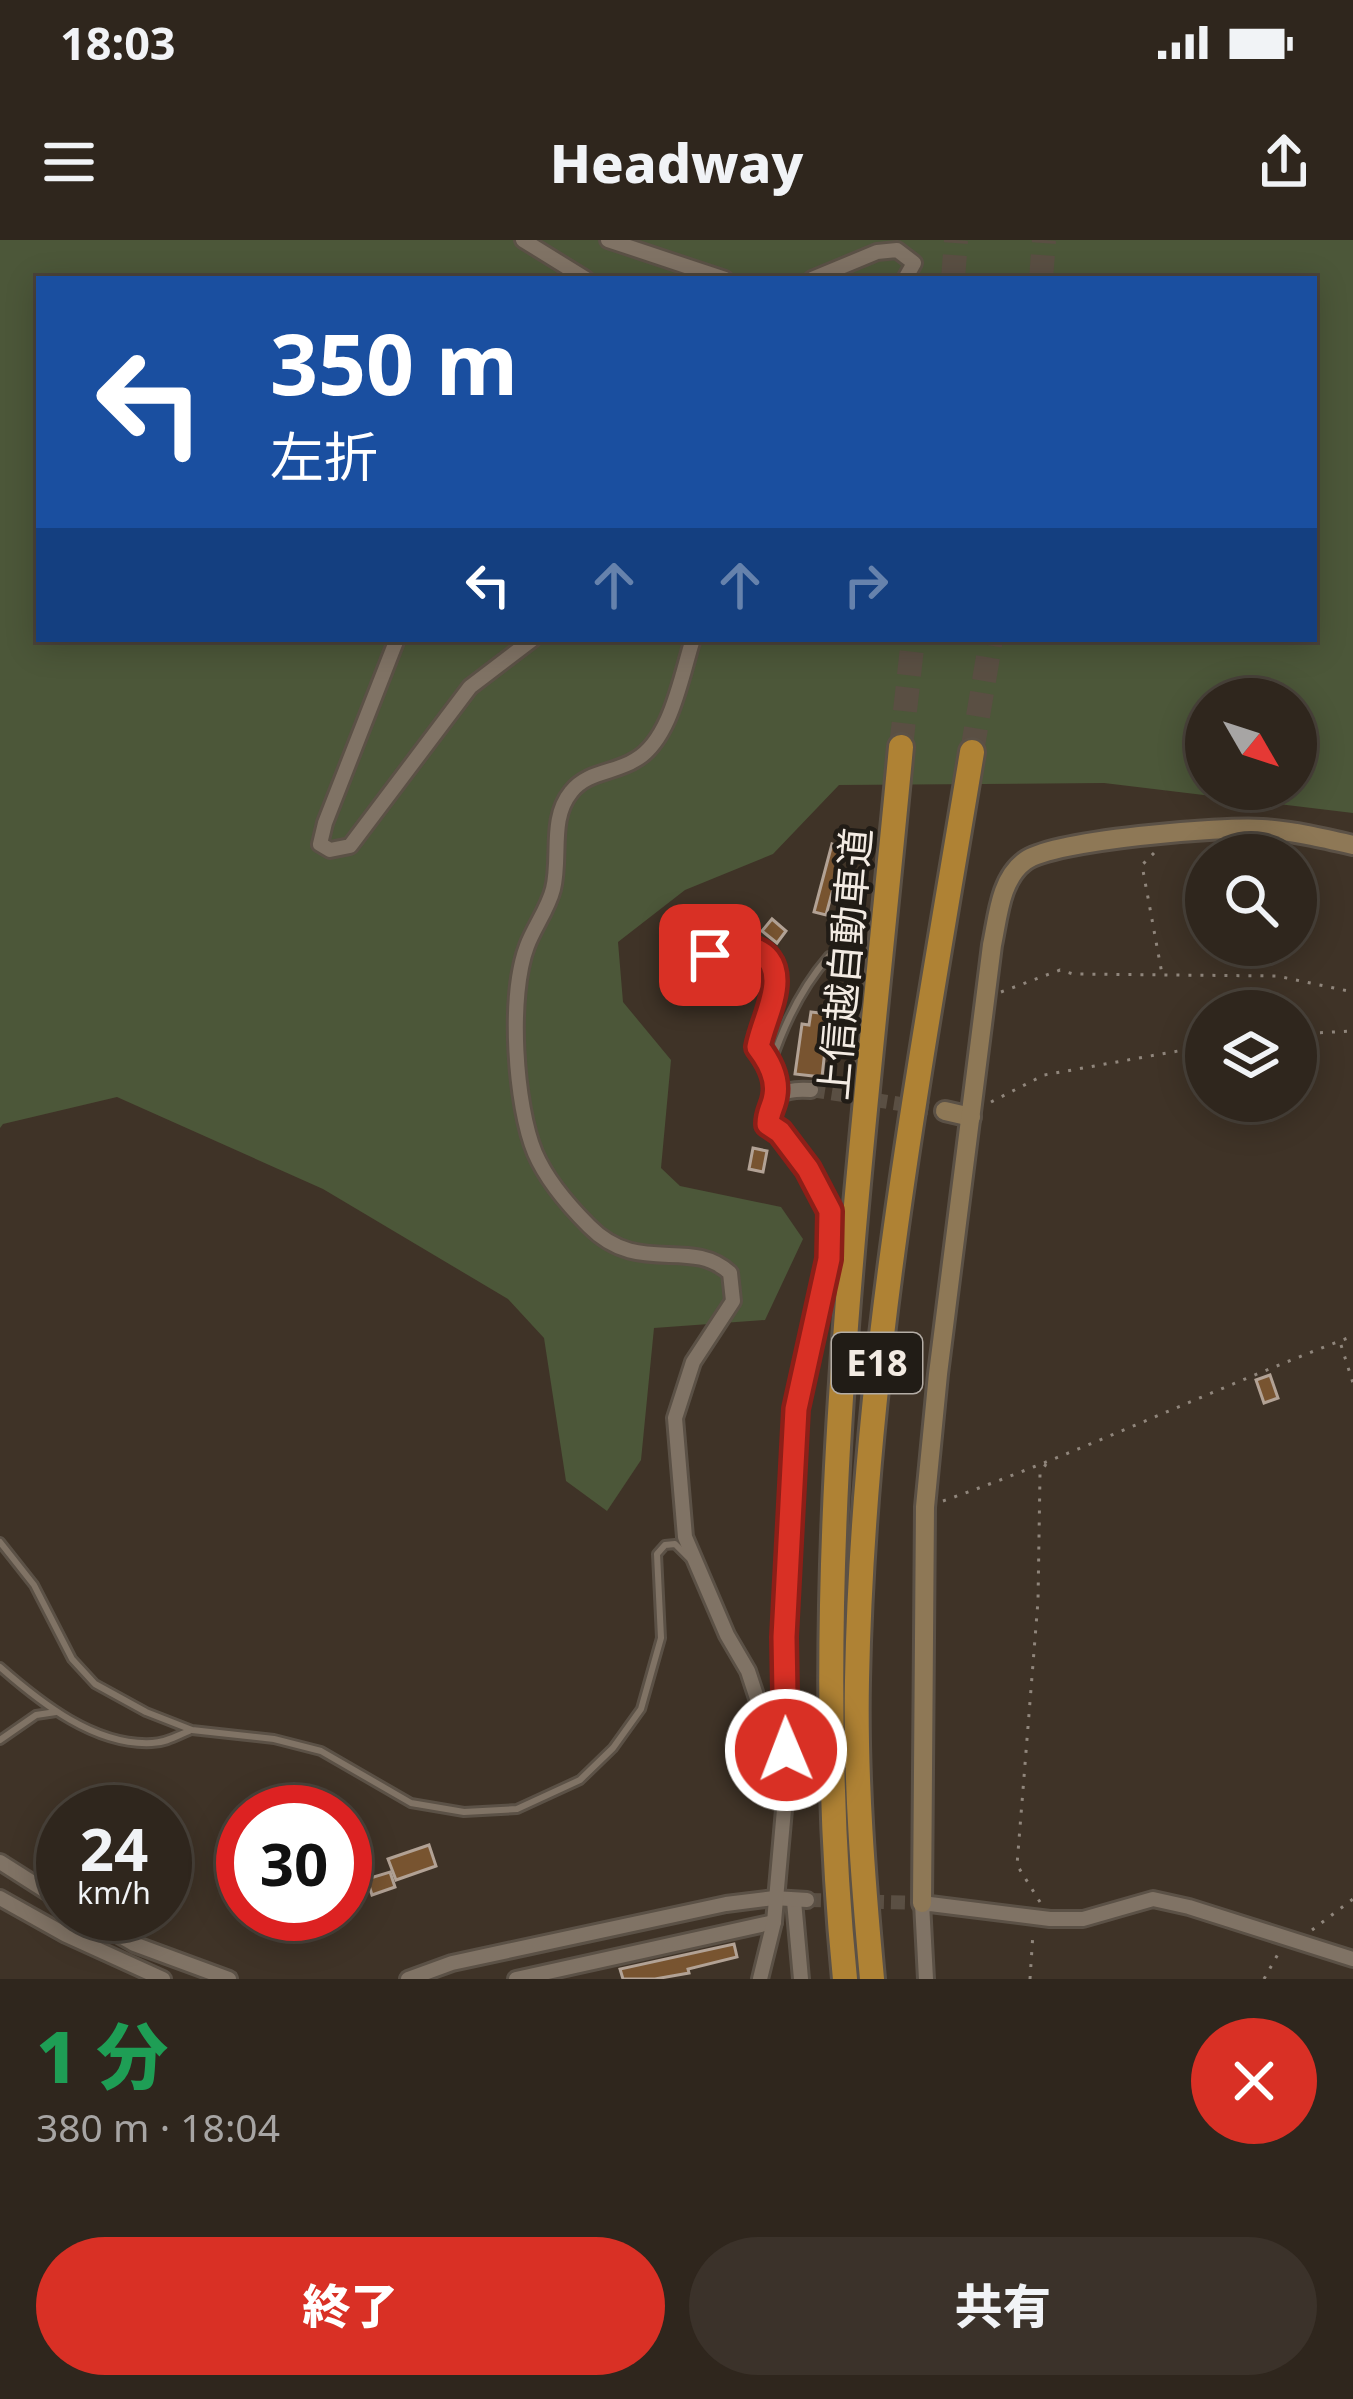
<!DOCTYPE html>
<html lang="ja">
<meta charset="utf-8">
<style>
:root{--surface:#2f261d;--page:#3b322a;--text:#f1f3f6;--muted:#a7a5a4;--line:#4a433b;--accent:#d93025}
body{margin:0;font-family:"Noto Sans","Noto Sans JP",sans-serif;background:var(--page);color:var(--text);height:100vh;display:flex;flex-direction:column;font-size:45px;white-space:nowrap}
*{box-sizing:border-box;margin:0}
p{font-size:39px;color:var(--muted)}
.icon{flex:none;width:66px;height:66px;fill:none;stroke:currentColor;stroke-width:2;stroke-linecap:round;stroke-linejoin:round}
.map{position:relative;height:1739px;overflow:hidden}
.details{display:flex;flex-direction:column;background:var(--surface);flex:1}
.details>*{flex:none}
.hud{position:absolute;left:36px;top:36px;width:1281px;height:366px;border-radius:0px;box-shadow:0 6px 30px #0003,0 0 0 3px var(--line);background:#1a4fa0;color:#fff;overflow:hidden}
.needle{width:78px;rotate:129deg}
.buttons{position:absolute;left:1185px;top:438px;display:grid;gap:24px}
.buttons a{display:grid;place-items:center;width:132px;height:132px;border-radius:50%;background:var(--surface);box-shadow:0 6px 30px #0003,0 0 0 3px var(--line);font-size:60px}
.speed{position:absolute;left:36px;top:1545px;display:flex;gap:24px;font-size:60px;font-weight:700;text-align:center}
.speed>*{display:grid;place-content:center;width:156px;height:156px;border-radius:50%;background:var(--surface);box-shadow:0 6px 30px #0003,0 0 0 3px var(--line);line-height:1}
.speed small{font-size:30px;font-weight:400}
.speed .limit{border:18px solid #d22;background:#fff;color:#111}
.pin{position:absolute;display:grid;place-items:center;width:102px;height:102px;color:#fff;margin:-51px;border-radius:24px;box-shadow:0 6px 18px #0006}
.me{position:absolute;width:132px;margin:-66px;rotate:359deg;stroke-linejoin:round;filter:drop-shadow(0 0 9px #0008)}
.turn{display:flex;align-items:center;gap:42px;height:252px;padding:0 36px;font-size:54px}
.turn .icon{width:156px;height:156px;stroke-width:2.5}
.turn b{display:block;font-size:84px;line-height:102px}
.lanes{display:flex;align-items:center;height:114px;padding:0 36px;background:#0003;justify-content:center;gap:60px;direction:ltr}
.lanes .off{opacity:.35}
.round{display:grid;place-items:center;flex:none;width:126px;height:126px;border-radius:63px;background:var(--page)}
.headline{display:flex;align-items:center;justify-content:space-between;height:204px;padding:0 36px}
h1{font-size:72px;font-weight:800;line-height:90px;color:#1e9e55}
.cta{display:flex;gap:24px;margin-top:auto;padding:24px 36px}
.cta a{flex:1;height:138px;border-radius:72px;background:var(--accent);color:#fff;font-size:48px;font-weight:800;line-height:138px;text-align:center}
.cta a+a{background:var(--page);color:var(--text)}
.status{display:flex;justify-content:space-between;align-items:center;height:84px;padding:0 60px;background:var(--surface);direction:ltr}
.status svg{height:33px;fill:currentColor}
header{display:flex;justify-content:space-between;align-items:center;height:156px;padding:0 36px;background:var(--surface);font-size:54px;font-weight:800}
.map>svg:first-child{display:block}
</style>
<div class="status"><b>18:03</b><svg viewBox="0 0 49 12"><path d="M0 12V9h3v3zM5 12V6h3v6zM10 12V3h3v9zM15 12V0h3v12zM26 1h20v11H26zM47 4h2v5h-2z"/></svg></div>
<header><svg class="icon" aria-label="menu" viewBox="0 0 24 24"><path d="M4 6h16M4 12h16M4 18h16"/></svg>Headway<svg class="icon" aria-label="share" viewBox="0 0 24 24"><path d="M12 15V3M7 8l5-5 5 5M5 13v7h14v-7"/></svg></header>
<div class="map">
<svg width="1353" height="1739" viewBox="0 0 1353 1739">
<rect width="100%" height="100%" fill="#3f3327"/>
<path fill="#4c5739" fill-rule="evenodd" d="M0,0h1353v573l-249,-30 -265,2 -66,69 -88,36 -67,52 5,60 48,58 -10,108 19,18 101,21 22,32 -38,81 -111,8 -13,132 -34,51 -41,-30 -22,-143 -36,-39 -185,-110 -206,-92 -114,27 -3,4zM39,39h1275v360h-1275zM1206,459h90v90h-90z"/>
<g fill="#785430" stroke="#b2a295" stroke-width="3">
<path d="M832,604l12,4 -18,67 -12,-3z"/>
<path d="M772,679l14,12 -9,12 -15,-12z"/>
<path d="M811,772l18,2 -7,63 -27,-3 7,-50 7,1z"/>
<path d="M753,908l14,3 -4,21 -14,-3z"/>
<path d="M1270,1135l8,23 -14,5 -8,-23z"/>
<path d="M429,1605l7,21 -40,14 -8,-21z"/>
<path d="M390,1632l5,15 -23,8 -5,-16z"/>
<path d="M734,1704l3,13 -49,12 1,4 -34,6h-32l-3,-10z"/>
</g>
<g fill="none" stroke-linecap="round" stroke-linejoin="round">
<g stroke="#5a4f43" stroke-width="14" stroke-dasharray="14 7" stroke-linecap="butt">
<path d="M811,850l134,21"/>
<path d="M807,1660l115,3"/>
</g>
<g stroke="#5a4f43" stroke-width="24" stroke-dasharray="24 12" stroke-linecap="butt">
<path d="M953,39l3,-39"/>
<path d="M1041,39l3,-39"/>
<path d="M901,507l12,-108"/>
<path d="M972,512l19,-113"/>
</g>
<g stroke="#5b5146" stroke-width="12">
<g id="lane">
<path d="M697,724c26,-18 80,-33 78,19 0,20 -13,43 -17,64l13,17 4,32"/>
<path d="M771,824c13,-40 30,-76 58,-108"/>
<path d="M0,1302l34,43 38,74 23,25 51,28 46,18 82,9 47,12 90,52 53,9 53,-3 63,-29 33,-32 28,-39 20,-71 -4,-84 8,-9 10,-1 14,14"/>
<path d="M0,1427c41,36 95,79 152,76 13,0 25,-7 37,-12"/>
<path d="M0,1500l36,-25 20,-3"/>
</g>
</g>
<g stroke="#5b5146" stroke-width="20">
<g id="street">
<path d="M523,0l63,39"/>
<path d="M608,0l117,39"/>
<path d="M812,39l65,-27 20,-2 17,13 -9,16"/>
<path d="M397,399l-72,184 -5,21 10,6 20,-4 120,-159 63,-48"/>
<path d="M693,399c-12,37 -22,101 -58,121 -20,13 -48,11 -64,32 -22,27 -10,65 -18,97 -5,20 -19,38 -26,57 -19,50 -12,159 8,207 12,28 33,52 54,73 50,51 101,10 141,47l3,28 -40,61 -18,56 10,119 42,98 21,36 38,116"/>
<path d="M0,1622l63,40"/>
<path d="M0,1658l66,37 97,44"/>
<path d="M794,1661l7,78"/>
<path d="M83,1674l51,30 95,35"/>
<path d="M408,1739l44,-16 274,-59 48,-6 33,2"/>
<path d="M516,1739l258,-57"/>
<path d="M760,1739l14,-57 12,-135 -1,-150 11,-228 33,-150 1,-48 -22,-42 -28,-38 -12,-7c0,-30 16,-36 43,-34"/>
<path d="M926,1739l-4,-76 128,16h33l70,-20 36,8 164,52"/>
</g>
</g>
<g stroke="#5b5146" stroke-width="24">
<g id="secondary">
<path d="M945,871l26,6"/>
<path d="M922,1663l3,-396 13,-133 54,-429c6,-28 8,-66 33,-84 28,-21 198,-35 237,-32 31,2 61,9 91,16"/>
</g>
</g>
<g stroke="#5b5146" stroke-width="30">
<g id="highway">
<path d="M845,1739c-41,-411 18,-824 56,-1232"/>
<path d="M872,1739c-9,-99 -17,-200 -15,-299 6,-314 64,-619 115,-928"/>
</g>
</g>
<g stroke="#90867c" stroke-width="3" stroke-dasharray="3 9" stroke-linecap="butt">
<path d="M1154,613l-12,12 20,109"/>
<path d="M1001,752l59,-22 13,4 204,2 76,16"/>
<path d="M1296,794l57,-3"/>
<path d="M991,862l53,-27 162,-29"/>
<path d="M1341,1105l12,38"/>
<path d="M943,1261c139,-49 272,-113 410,-165"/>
<path d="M1040,1662l-23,-37 21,-264 2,-127 6,-10"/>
<path d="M1312,1690l41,-31"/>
<path d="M1030,1739l3,-46"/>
<path d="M1264,1739l14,-25"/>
</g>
<use href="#lane" stroke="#807365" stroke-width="6"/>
<use href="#street" stroke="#807365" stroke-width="14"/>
<use href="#secondary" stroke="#8e7856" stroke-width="18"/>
<use href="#highway" stroke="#af8234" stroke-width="24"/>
</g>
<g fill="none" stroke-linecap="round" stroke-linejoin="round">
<g stroke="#8d1f18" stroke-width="30">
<path id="route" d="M710,715c26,-13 65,-12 65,26 0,21 -13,45 -17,66 10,13 20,30 17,48 -1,11 -7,16 -7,29l12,8 28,37 22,42 -1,48 -33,150 -12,228 2,113"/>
</g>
<use href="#route" stroke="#d93025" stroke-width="21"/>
</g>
<g text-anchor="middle" stroke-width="9" stroke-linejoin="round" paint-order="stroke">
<rect fill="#211c16" stroke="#b4ada6" stroke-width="3" x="832" y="1093" width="90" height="60" rx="9"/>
<g font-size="36" font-weight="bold" fill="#f3ebe3">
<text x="877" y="1136">E18</text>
</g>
<g font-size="39" fill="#f3ebe3" stroke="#211c16">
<text transform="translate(845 724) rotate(-85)" y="14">上信越自動車道</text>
</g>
</g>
</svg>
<div class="buttons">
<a><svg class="needle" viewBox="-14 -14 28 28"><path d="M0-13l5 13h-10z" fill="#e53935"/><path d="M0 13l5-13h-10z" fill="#a7a5a4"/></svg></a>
<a><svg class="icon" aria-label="search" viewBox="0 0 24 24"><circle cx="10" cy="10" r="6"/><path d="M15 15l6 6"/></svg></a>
<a><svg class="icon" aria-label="layers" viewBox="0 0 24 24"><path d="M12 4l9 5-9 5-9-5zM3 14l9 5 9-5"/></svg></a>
</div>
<div class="speed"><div>24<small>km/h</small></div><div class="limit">30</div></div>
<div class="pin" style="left:710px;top:715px;background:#d93025"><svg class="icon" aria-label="arrive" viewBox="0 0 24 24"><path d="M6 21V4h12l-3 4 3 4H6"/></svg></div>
<svg class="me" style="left:786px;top:1510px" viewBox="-20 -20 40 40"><circle r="17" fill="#d93025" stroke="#fff" stroke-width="3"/><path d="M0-11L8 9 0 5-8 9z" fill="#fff"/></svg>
<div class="hud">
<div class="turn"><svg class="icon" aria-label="left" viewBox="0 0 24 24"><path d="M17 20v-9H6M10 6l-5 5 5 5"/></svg><div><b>350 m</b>左折</div></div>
<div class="lanes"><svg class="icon" aria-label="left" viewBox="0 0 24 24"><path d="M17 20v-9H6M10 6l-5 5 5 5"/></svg><svg class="icon off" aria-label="ahead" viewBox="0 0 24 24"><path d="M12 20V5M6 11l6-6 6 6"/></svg><svg class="icon off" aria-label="ahead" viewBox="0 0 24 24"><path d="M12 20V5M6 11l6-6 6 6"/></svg><svg class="icon off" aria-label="right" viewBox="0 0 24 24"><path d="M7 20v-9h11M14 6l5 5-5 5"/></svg></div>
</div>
</div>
<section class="details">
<div class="headline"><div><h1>1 分</h1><p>380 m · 18:04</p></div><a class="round" style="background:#d93025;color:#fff"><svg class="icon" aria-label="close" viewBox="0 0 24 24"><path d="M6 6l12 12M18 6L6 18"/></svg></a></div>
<div class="cta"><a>終了</a><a>共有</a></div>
</section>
